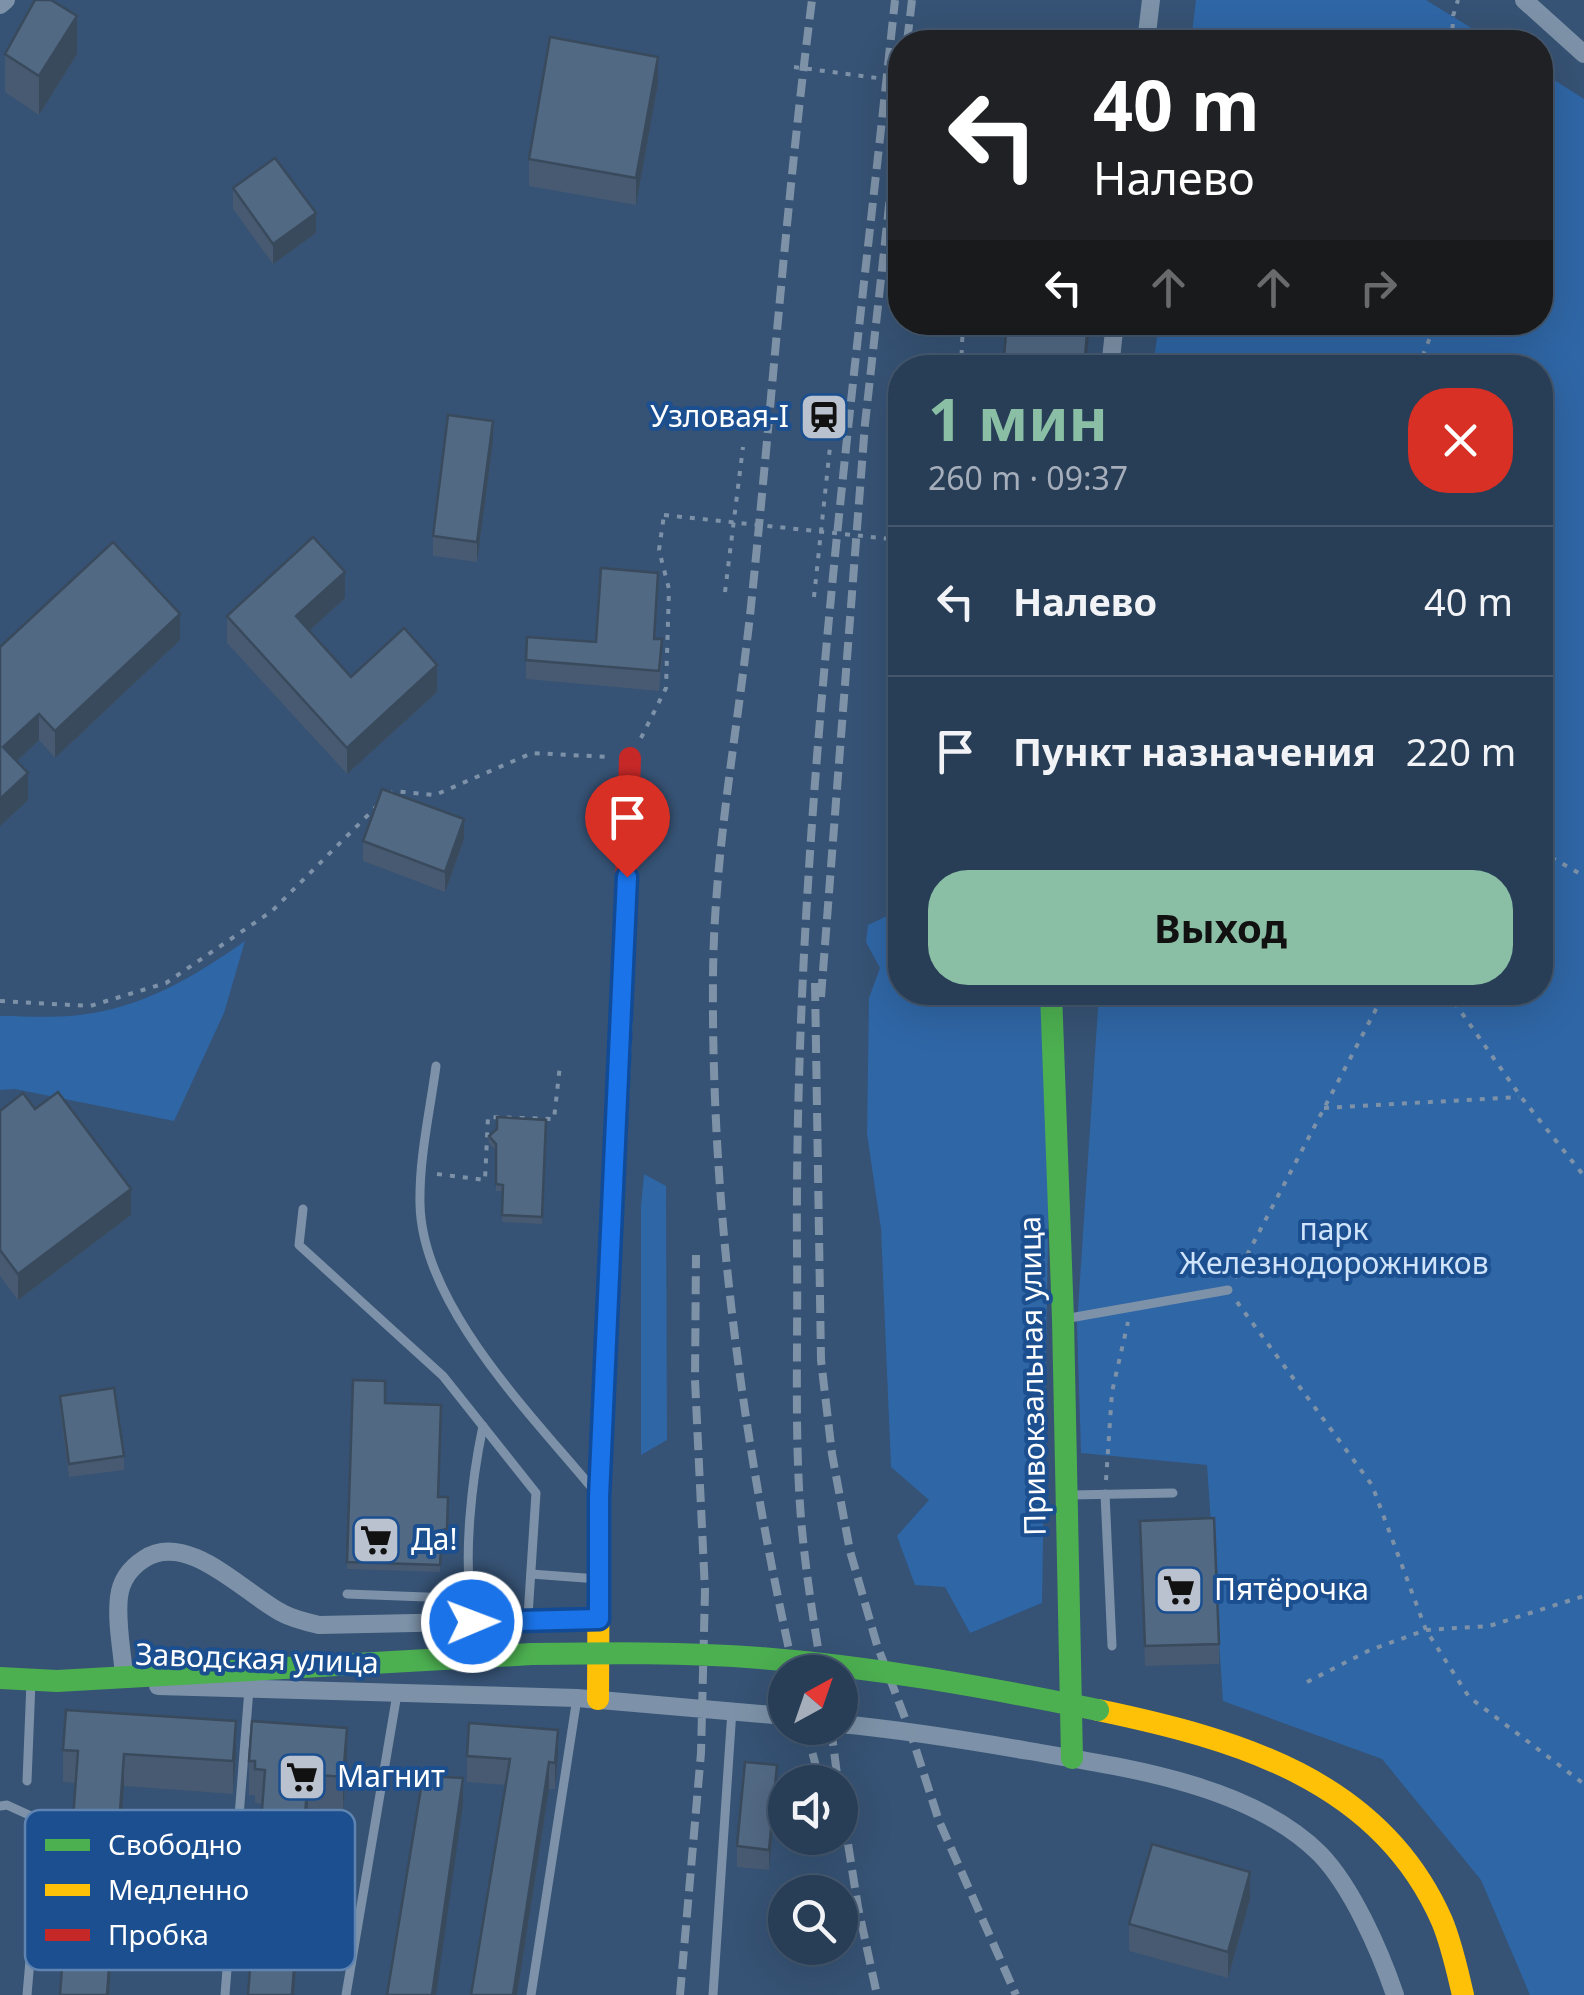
<!DOCTYPE html>
<html lang="ru">
<meta charset="utf-8">
<style>
:root{--surface:#283e57;--page:#344961;--text:#f1f3f6;--muted:#a5aeba;--line:#44576d;--accent:#8abfa5}
body{margin:0;font-family:"Noto Sans",sans-serif;background:var(--page);color:var(--text);height:100vh;display:flex;flex-direction:column;font-size:38px;white-space:nowrap}
*{box-sizing:border-box;margin:0}
p{font-size:32px;color:var(--muted)}
.icon{flex:none;width:55px;height:55px;fill:none;stroke:currentColor;stroke-width:2;stroke-linecap:round;stroke-linejoin:round}
.map{position:relative;flex:1;overflow:hidden}
.sheet{position:absolute;left:888px;top:355px;width:665px;height:650px;display:flex;flex-direction:column;background:var(--surface);border-radius:40px;box-shadow:0 10px 40px #0002,0 0 0 2px var(--line)}
.sheet>*{flex:none}
.guide{position:absolute;left:888px;top:30px;width:665px;height:305px;border-radius:40px;box-shadow:0 10px 40px #0002,0 0 0 2px var(--line);background:#202124;color:#fff;overflow:hidden}
.needle{width:65px;rotate:40deg}
.tools{position:absolute;left:768px;top:1655px;display:grid;gap:20px}
.tools a{display:grid;place-items:center;width:90px;height:90px;border-radius:50%;background:var(--surface);box-shadow:0 10px 40px #0002,0 0 0 2px var(--line);font-size:50px}
.pin{position:absolute;display:grid;place-items:center;width:85px;height:85px;color:#fff;margin:-102px -42px;border-radius:50% 50% 50% 0;rotate:-45deg;box-shadow:0 0 10px #0007}
.pin .icon{rotate:45deg}
.me{position:absolute;width:110px;margin:-55px;rotate:89deg;stroke-linejoin:round;filter:drop-shadow(0 0 8px #0008)}
.turn{display:flex;align-items:center;gap:35px;height:210px;padding:0 40px;font-size:45px}
.turn .icon{width:130px;height:130px;stroke-width:2.5}
.turn b{display:block;font-size:70px;line-height:85px}
.lanes{display:flex;align-items:center;height:95px;padding:0 40px;background:#0003;justify-content:center;gap:50px;direction:ltr}
.lanes .off{opacity:.35}
.round{display:grid;place-items:center;flex:none;width:105px;height:105px;border-radius:40px;background:var(--page)}
.overview{display:flex;align-items:center;justify-content:space-between;height:170px;padding:0 40px}
h1{font-size:60px;font-weight:700;line-height:75px;color:var(--accent)}
.button{display:flex;gap:20px;margin-top:auto;padding:20px 40px}
.button a{flex:1;height:115px;border-radius:40px;background:var(--accent);color:#111;font-size:40px;font-weight:700;line-height:115px;text-align:center}
ul{padding:0;list-style:none}
li{display:flex;align-items:center;gap:30px;height:150px;padding:0 40px;border-top:2px solid var(--line)}
li div{flex:1}
li b{display:block;font-size:38px}
li em{font-style:normal}
.map>svg:first-child{display:block}
</style>
<div class="map">
<svg width="1584" height="1995" viewBox="0 0 1584 1995">
<rect width="100%" height="100%" fill="#365274"/>
<g fill="#2f66a5">
<path d="M1196,0h230l68,42h-303z"/>
<path d="M1540,71l44,28v1896h-54l-49,-115 -99,-121 -159,-58 -16,-236 -126,-12 -4,-129 22,-331 441,-1v-624l-387,-1 6,-44 381,-1z"/>
<path d="M887,916l13,12v64l152,1 -10,610 -72,30 -25,-46 -30,-2 -18,-49 32,-36 -38,-33 -10,-238 -14,-95 2,-136 11,-30 -14,-26 2,-17z"/>
<path d="M245,941l-21,72 -50,108 -159,-32 -15,1v-74c30,0 64,3 93,-3 58,-10 105,-39 152,-72z"/>
<path d="M644,1174l22,12 1,254 -26,15v-249z"/>
</g>
<g fill="none" stroke-linecap="round" stroke-linejoin="round">
<g stroke="#7d92a8" stroke-width="4" stroke-dasharray="5 8" stroke-linecap="butt">
<path d="M1452,42l1,-26 5,-16"/>
<path d="M794,67l106,14"/>
<path d="M961,368l2,-46"/>
<path d="M1418,368l18,-46"/>
<path d="M725,592l18,-145"/>
<path d="M814,597l16,-150"/>
<path d="M641,738l25,-50 3,-99 -10,-39 5,-35"/>
<path d="M389,795l5,-4 41,4 97,-42 77,4"/>
<path d="M1540,851l44,25"/>
<path d="M1401,992h19"/>
<path d="M1447,992l74,105 63,79"/>
<path d="M0,1001l90,5 76,-23 106,-72 106,-106"/>
<path d="M1324,1108l195,-11"/>
<path d="M437,1174l48,6 3,-63 66,2 6,-54"/>
<path d="M1235,1278l150,-286"/>
<path d="M1237,1302l135,183 54,145 43,67 115,87"/>
<path d="M1106,1480l6,-88 16,-70"/>
<path d="M1307,1682l63,-32 56,-20 63,-4 95,-30"/>
</g>
<g stroke="#7d92a8" stroke-width="9">
<path d="M436,1066c-6,45 -17,92 -16,138 2,101 110,209 172,284"/>
<path d="M303,1209l-4,36 144,131 93,117 -8,123 -7,-1"/>
<path d="M1064,1319l164,-29"/>
<path d="M1105,1494l7,152"/>
<path d="M1071,1495l102,-2"/>
<path d="M531,1574l67,5"/>
<path d="M347,1594l105,4 21,14"/>
<path d="M473,1612c-11,-51 -1,-134 10,-186"/>
<path d="M472,1622l1,-10 22,1"/>
<path d="M27,1781l4,-99"/>
<path d="M0,1806l7,-1 35,16 -15,174"/>
<path d="M225,1995l24,-306"/>
<path d="M346,1995l51,-301"/>
<path d="M531,1995l46,-297"/>
<path d="M713,1995l19,-285"/>
</g>
<g stroke="#7d92a8" stroke-width="18">
<path d="M1524,0l60,54"/>
<path d="M0,5l6,-5"/>
<path d="M1146,42l5,-42"/>
<path d="M1110,368l5,-46"/>
<path d="M124,1675c-2,-25 -8,-54 -5,-78 2,-17 11,-29 25,-38 43,-29 100,34 138,54 11,6 24,9 37,12l280,-6"/>
<path d="M158,1686l419,12 208,18"/>
<path d="M840,1724c64,6 126,16 189,27 94,16 221,33 291,103 32,33 60,97 75,141"/>
</g>
<g stroke="#4caf50" stroke-width="22">
<path d="M1051,992l12,327 9,439"/>
<path d="M0,1678l57,3 475,-27"/>
</g>
<g stroke="#ffc107" stroke-width="22">
<path d="M598,1699l1,-202 23,-485"/>
<path d="M1098,1710c138,29 282,69 344,211 10,24 15,49 21,74"/>
</g>
<path stroke="#c62828" stroke-width="22" d="M622,1012l8,-254"/>
<g stroke="#7e92a7" stroke-width="8" stroke-dasharray="18 8" stroke-linecap="butt">
<path d="M907,42l5,-42"/>
<path d="M815,983l6,377 11,94 18,97 27,94 33,86 29,90 77,174"/>
<path d="M821,997l44,-573 35,-318"/>
<path d="M794,1672c-51,-228 -83,-461 -81,-696 1,-124 25,-247 38,-370 21,-202 35,-405 61,-606"/>
<path d="M822,1672c-10,-60 -20,-122 -23,-184 -4,-78 -1,-157 -2,-236 -3,-419 54,-836 98,-1252"/>
<path d="M806,1728l14,54"/>
<path d="M831,1728l7,54"/>
<path d="M840,1793l18,114 19,88"/>
<path d="M680,1995l21,-242 4,-162 -10,-211 1,-125"/>
</g>
<path stroke="#7d92a8" stroke-width="4" stroke-dasharray="5 8" stroke-linecap="butt" d="M664,515l236,25"/>
<path stroke="#4caf50" stroke-width="22" d="M532,1654c76,-1 152,-2 228,4 114,9 226,29 338,52"/>
</g>
<g fill="#475a72">
<path d="M5,54h72l-38,61 -34,-23z"/>
<path d="M658,83l-22,122 -107,-19v-27z"/>
<path d="M233,188l83,45 -43,31 -40,-55z"/>
<path d="M493,441l-16,121 -44,-6v-20z"/>
<path d="M658,592l-3,47 7,19 -3,33 -133,-12v-19l70,-18z"/>
<path d="M345,598l-36,33 42,46 86,15 -90,82 -120,-131v-27z"/>
<path d="M180,640l-125,118 -16,-18 -22,21 11,39 -28,26v-179z"/>
<path d="M464,839l-19,53 -82,-31v-20z"/>
<path d="M35,1109l96,106 -113,85 -18,-24v-165z"/>
<path d="M546,1120l-4,104 -40,-2 1,-31h-7v-40l-7,-8v-7z"/>
<path d="M353,1380l32,23 53,94h10l-1,39h-5l-2,36 -93,-3z"/>
<path d="M60,1396l64,60v14l-55,7 -9,-68z"/>
<path d="M1140,1541l79,103v20l-74,2z"/>
<path d="M63,1750l173,4 -3,40 -109,-8 -15,209h-49l15,-212 -12,-1z"/>
<path d="M467,1756h91l-3,33h-6l-32,206h-46l35,-210 -39,-3z"/>
<path d="M249,1761l98,1 -4,49 -35,-3 -14,187h-46l14,-191 -7,-1v-8h-6z"/>
<path d="M777,1786l-8,84 -32,-3v-21z"/>
<path d="M1250,1899l-22,79 -99,-27v-27z"/>
</g>
<g fill="#394a5c">
<path d="M77,16v38l-38,61v-39z"/>
<path d="M658,57v26l-22,122v-27z"/>
<path d="M316,213v20l-43,31v-20z"/>
<path d="M1088,322h2l-4,46h-2z"/>
<path d="M493,421v20l-16,121v-20z"/>
<path d="M345,572v26l-49,45v-27z"/>
<path d="M180,614v26l-125,118v-27z"/>
<path d="M437,665v27l-90,82v-26z"/>
<path d="M39,714v26l-36,34v-27z"/>
<path d="M28,773v27l-28,26v-27z"/>
<path d="M464,819v20l-19,53v-20z"/>
<path d="M131,1189v26l-113,85v-26z"/>
<path d="M236,1721v33l-3,40v-33z"/>
<path d="M347,1728v34l-4,49v-34z"/>
<path d="M558,1730v26l-3,33v-26z"/>
<path d="M124,1754v32l-15,209h-2z"/>
<path d="M549,1762v27l-32,206h-4z"/>
<path d="M777,1765v21l-8,84v-20z"/>
<path d="M308,1774v34l-14,187h-2z"/>
<path d="M463,1778v26l-27,191h-4z"/>
<path d="M1250,1872v27l-22,79v-26z"/>
</g>
<g fill="#526984" stroke="#394a5c" stroke-width="2.5">
<path d="M35,0h16l26,16 -38,60 -34,-22z"/>
<path d="M550,37l108,20 -22,121 -107,-19z"/>
<path d="M275,158l41,55 -43,31 -40,-56z"/>
<path d="M1007,322h81l-4,46h-81z"/>
<path d="M448,415l45,6 -16,121 -44,-6z"/>
<path d="M313,537l32,35 -49,44 55,61 53,-49 33,37 -90,83 -120,-132z"/>
<path d="M113,542l67,72 -125,117 -16,-17 -36,33 25,26 -28,26v-152z"/>
<path d="M601,568l57,5 -4,66h8l-3,32 -133,-11 1,-23 69,5z"/>
<path d="M382,789l82,30 -19,53 -82,-31z"/>
<path d="M58,1092l73,97 -113,85 -18,-24v-139l23,-18 12,16z"/>
<path d="M497,1117l49,3 -4,97 -40,-2 1,-30 -7,-1v-40l-7,-8 8,-7z"/>
<path d="M353,1380l32,1v22l56,2 -3,92h10l-1,32 -5,1 -2,35 -93,-3z"/>
<path d="M114,1388l10,68 -55,8 -9,-68z"/>
<path d="M1214,1518l5,126 -74,2 -5,-125z"/>
<path d="M66,1710l170,11 -3,40 -109,-7 -17,241h-47l18,-244 -15,-1z"/>
<path d="M252,1721l95,7 -4,49 -35,-3 -16,221h-44l17,-225 -10,-1v-8h-6z"/>
<path d="M469,1723l89,7 -3,33 -6,-1 -36,233h-42l39,-236 -43,-3z"/>
<path d="M745,1762l32,3 -8,85 -32,-4z"/>
<path d="M423,1776l40,2 -31,217h-45z"/>
<path d="M1152,1844l98,28 -22,80 -99,-28z"/>
</g>
<g fill="none" stroke-linecap="round" stroke-linejoin="round">
<g stroke="#114b97" stroke-width="25">
<path id="route" d="M472,1622l127,-3v-122l28,-620"/>
</g>
<use href="#route" stroke="#1a73e8" stroke-width="18"/>
</g>
<defs>
<g id="station-square" transform="scale(2.5)"><rect x="-9" y="-9" width="18" height="18" rx="4" fill="#b9c2ce" stroke="#1b4f8f"/><path d="M-3-6H3Q5-6 5-4V2Q5 4 3 4L4.5 6H3L1.5 4h-3L-3 6H-4.5L-3 4Q-5 4-5 2V-4Q-5-6-3-6ZM-3.5-4v3h7v-3ZM-3.5 1v1.5H-2V1ZM2 1v1.5H3.5V1Z" fill="#111"/></g>
<g id="supermarket-square" transform="scale(2.5)"><rect x="-9" y="-9" width="18" height="18" rx="4" fill="#b9c2ce" stroke="#1b4f8f"/><path d="M-6-5.5h2.5l.6 2H6L4.5 2H-2.5L-4.4-4H-6ZM-1.5 3.2a1.3 1.3 0 1 0 .1 0ZM3 3.2a1.3 1.3 0 1 0 .1 0Z" fill="#111"/></g>
</defs>
<g fill-rule="evenodd">
<use href="#station-square" x="824" y="417"/>
<use href="#supermarket-square" x="376" y="1540"/>
<use href="#supermarket-square" x="1179" y="1590"/>
<use href="#supermarket-square" x="302" y="1777"/>
</g>
<g text-anchor="middle" stroke-width="8" stroke-linejoin="round" paint-order="stroke">
<g font-size="30" fill="#fff" stroke="#1b4f8f" text-anchor="start">
<text x="789" y="427" text-anchor="end">Узловая-I</text>
<text x="411" y="1550">Да!</text>
<text x="1214" y="1600">Пятёрочка</text>
<text x="337" y="1787">Магнит</text>
</g>
<g font-size="30" fill="#cfe3fa" stroke="#1b4f8f">
<text x="1334" y="1240">парк<tspan x="1334" dy="34">Железнодорожников</tspan></text>
</g>
<g font-size="30" fill="#fff" stroke="#1b4f8f">
<text transform="translate(1033 1376) rotate(-91)" y="10">Привокзальная улица</text>
<text transform="translate(257 1659) rotate(2)" y="10">Заводская улица</text>
</g>
</g>
<rect x="25" y="1810" width="330" height="160" rx="15" fill="#1b4f8f" stroke="#5f84b1" stroke-width="2.5"/>
<rect x="45" y="1839" width="45" height="12" fill="#4caf50"/>
<rect x="45" y="1884" width="45" height="12" fill="#ffc107"/>
<rect x="45" y="1929" width="45" height="12" fill="#c62828"/>
<g font-size="28" fill="#fff">
<text x="108" y="1855">Свободно</text>
<text x="108" y="1900">Медленно</text>
<text x="108" y="1945">Пробка</text>
</g>
</svg>
<div class="tools">
<a><svg class="needle" viewBox="-14 -14 28 28"><path d="M0-13l5 13h-10z" fill="#e53935"/><path d="M0 13l5-13h-10z" fill="#a5aeba"/></svg></a>
<a><svg class="icon" aria-label="sound" viewBox="0 0 24 24"><path d="M4 9h4l5-4v14l-5-4H4zM17 9q2 3 0 6"/></svg></a>
<a><svg class="icon" aria-label="search" viewBox="0 0 24 24"><circle cx="10" cy="10" r="6"/><path d="M15 15l6 6"/></svg></a>
</div>
<div class="pin" style="left:627px;top:877px;background:#d93025"><svg class="icon" aria-label="arrive" viewBox="0 0 24 24"><path d="M6 21V4h12l-3 4 3 4H6"/></svg></div>
<svg class="me" style="left:472px;top:1622px" viewBox="-20 -20 40 40"><circle r="17" fill="#1a73e8" stroke="#fff" stroke-width="3"/><path d="M0-11L8 9 0 5-8 9z" fill="#fff"/></svg>
<div class="guide">
<div class="turn"><svg class="icon" aria-label="left" viewBox="0 0 24 24"><path d="M17 20v-9H6M10 6l-5 5 5 5"/></svg><div><b>40 m</b>Налево</div></div>
<div class="lanes"><svg class="icon" aria-label="left" viewBox="0 0 24 24"><path d="M17 20v-9H6M10 6l-5 5 5 5"/></svg><svg class="icon off" aria-label="ahead" viewBox="0 0 24 24"><path d="M12 20V5M6 11l6-6 6 6"/></svg><svg class="icon off" aria-label="ahead" viewBox="0 0 24 24"><path d="M12 20V5M6 11l6-6 6 6"/></svg><svg class="icon off" aria-label="right" viewBox="0 0 24 24"><path d="M7 20v-9h11M14 6l5 5-5 5"/></svg></div>
</div>
<section class="sheet">
<div class="overview"><div><h1>1 мин</h1><p>260 m · 09:37</p></div><a class="round" style="background:#d93025;color:#fff"><svg class="icon" aria-label="close" viewBox="0 0 24 24"><path d="M6 6l12 12M18 6L6 18"/></svg></a></div>
<ul>
<li><svg class="icon" aria-label="left" viewBox="0 0 24 24"><path d="M17 20v-9H6M10 6l-5 5 5 5"/></svg><div><b>Налево</b></div><em>40 m</em></li>
<li><svg class="icon" aria-label="arrive" viewBox="0 0 24 24"><path d="M6 21V4h12l-3 4 3 4H6"/></svg><div><b>Пункт назначения</b></div><em>220 m</em></li>
</ul>
<div class="button"><a>Выход</a></div>
</section>
</div>
